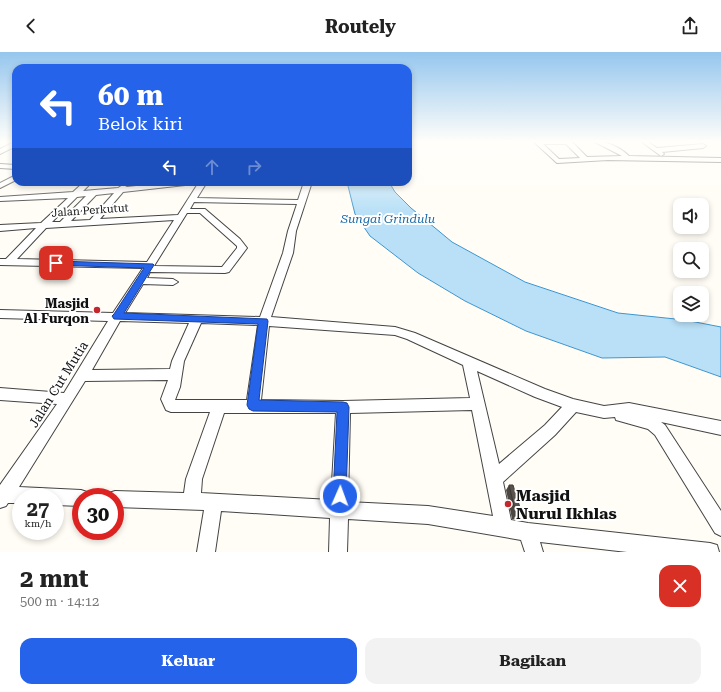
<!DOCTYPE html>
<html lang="id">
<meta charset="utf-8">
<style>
:root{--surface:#fff;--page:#f2f2f2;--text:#222;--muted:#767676;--accent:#2563eb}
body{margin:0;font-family:"Roboto Serif",serif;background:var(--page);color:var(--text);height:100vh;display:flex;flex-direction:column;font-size:15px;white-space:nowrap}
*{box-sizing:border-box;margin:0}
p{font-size:13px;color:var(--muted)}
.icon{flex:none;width:22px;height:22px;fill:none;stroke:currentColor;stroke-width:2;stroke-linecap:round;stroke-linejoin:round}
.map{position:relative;height:500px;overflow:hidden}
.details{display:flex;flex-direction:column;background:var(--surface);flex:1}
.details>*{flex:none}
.banner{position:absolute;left:12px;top:12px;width:400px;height:122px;border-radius:12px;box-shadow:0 2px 6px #0003;background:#2563eb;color:#fff;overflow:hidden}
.buttons{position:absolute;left:673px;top:146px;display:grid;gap:8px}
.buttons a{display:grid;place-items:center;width:36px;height:36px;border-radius:8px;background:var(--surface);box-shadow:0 2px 6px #0003;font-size:20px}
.speed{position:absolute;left:12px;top:436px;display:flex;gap:8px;font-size:20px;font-weight:700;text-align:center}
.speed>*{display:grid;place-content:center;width:52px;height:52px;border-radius:50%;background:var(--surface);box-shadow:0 2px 6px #0003;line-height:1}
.speed small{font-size:10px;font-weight:400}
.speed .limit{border:6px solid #d22;background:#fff;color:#111}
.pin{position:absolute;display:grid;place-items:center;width:34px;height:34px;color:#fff;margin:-17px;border-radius:8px;box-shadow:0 2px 6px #0006}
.me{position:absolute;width:44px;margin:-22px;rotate:2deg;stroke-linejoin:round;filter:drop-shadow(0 0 3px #0008)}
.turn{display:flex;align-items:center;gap:14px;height:84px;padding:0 20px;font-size:18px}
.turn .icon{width:52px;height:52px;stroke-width:2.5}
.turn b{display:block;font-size:28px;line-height:34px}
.lanes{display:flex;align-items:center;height:38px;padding:0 20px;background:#0003;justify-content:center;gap:20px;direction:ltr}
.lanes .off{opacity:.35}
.round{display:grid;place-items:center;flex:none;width:42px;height:42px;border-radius:12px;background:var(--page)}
.headline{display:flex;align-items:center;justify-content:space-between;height:68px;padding:0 20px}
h1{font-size:24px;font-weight:700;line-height:30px}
.button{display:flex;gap:8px;margin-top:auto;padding:8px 20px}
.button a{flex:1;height:46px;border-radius:12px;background:var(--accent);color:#fff;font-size:16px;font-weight:700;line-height:46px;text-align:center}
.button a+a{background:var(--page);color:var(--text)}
header{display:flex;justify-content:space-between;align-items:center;height:52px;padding:0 20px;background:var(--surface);font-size:18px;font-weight:700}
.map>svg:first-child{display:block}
</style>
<header><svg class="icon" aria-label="back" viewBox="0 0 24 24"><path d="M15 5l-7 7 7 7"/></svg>Routely<svg class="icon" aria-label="share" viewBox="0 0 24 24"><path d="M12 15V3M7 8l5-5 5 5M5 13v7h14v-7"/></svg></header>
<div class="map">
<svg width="721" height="500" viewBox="0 0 721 500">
<rect width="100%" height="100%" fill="#fffdf5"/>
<path fill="#b9e0f7" stroke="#3f96cf" d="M347,130h42l6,10 16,16 41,34 73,40 93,31 67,7 36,7v50l-56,-20 -63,1 -76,-27 -61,-30 -47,-28 -48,-37 -15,-22z"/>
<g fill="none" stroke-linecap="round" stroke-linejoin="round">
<g stroke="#444" stroke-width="2">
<g id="minor">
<path d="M14,90h2v4l-16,8v-5z"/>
<path d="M534,90h38l15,15 35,-1 -27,-14c11,-2 26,6 34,14l92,2v4l-113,-2 -51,3zM543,92h23l14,14 -21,1z"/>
<path d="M642,90h6l9,6 46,-4 3,2 -3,2 -41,4 2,2 -3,2z"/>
<path d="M0,112l16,1v4l-16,-1z"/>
<path d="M16,123v5l-16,8v-5z"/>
<path d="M84,130h8l-9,9 35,-3 5,-3 4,2 46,-5h25l-4,2 -71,8 -23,27 78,-4 21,-33h8l-10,16 101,2 6,-18h8l-16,49 -3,22 -22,64 124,10 20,6 130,56 28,10 31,7 25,-3 92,18v14l-60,-13 4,3 56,86v25l-6,-3 -60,-98 -7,-6 -32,-9 -1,-3 -11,1 -28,-6 -21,23 -52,47 8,38 17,3 182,20 7,2 2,7h-92l-87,-10 3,10h-18l-4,-12 -93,-16 -80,-5 -1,33h-18l1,-34 -109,-7 -6,41h-18l7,-42 -89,-3v-10h-8l2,-4 6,-2 69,2 2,-14 24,-67h-39l-5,-2 -5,-11 7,-19 -83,1 -66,106 62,3 6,2 2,5h-8v9l-26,-1v-8h-34v6h-13l-2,3 -6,2v-23l57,-81 -57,-4v-12l64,5 44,-72 -108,-3v-8l113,3 30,-45 -143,-3v-6h6l30,-31 -36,3v-6l41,-2 27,-25 -68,3v-4l73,-5zM114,141l-24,27 -19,1 25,-26zM86,144l-26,26h-8l25,-25zM194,150l103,2 -9,27 -5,22 -23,64 -135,-4 18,-29 30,1 5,-3 -5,-3 -26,-1 3,-6 75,1 4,-1 18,-24 -7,-9 -35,-30h-15zM187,161h13l37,33v2l-15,19 -68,-1zM174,168l-27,42 -130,-3 29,-31zM120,269l69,2 -17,38 -2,8 -78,1zM201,271l57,2 -11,75h-72l5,-13 4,-26zM269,274l126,9 12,4 56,26 7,33 -127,3 -82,-1zM477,319l58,26 27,10 -17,18 -46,39zM472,358l21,106 -65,-10 -80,-4 2,-89zM224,361h112l-5,87 -130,-7 1,-14z"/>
</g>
</g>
<use href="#minor" fill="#fff" fill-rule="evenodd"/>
</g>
<path fill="#4d4742" d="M509,433l13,29 -3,5h-7l-6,-29z"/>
<path fill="#5a524d" stroke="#3f3936" d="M509,433h4l9,29h-6z"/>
<linearGradient id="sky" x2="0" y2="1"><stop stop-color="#95c6ee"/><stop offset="0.56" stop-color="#fffefa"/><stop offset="1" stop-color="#fffefa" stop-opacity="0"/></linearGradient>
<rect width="721" height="160" fill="url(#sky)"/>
<path fill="#2563eb" stroke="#184099" d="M56,209l97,3 1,1 -30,48 143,6 1,2 -9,79 84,2 4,1 2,4 -3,89 -2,5 -4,2 -5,-2 -2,-5 4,-84 -84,-1 -4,-2 -2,-4 11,-81 -144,-5 -2,-3 2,-2 30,-46 -91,-3v-3z"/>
<g fill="#c4262e" stroke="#fff" stroke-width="1.5">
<circle cx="97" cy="258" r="4"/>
<circle cx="508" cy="452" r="4"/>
</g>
<g text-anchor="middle" stroke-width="4" stroke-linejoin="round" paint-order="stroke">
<g font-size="11" fill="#111" stroke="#fff">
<text transform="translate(90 158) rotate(-4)" y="4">Jalan Perkutut</text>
</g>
<g font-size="12" font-style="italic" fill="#1768a6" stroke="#fff">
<text x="388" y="171">Sungai Grindulu</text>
</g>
<g font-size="13" font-weight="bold" fill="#111" stroke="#fff" text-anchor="end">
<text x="89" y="256">Masjid<tspan x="89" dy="15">Al Furqon</tspan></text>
</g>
<g font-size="13" fill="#111" stroke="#fff">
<text transform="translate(58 332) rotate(-58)" y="5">Jalan Cut Mutia</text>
</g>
<g font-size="16" font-weight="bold" fill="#111" stroke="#fff" text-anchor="start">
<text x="516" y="449">Masjid<tspan x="516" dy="18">Nurul Ikhlas</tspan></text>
</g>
</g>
</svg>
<div class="buttons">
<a><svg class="icon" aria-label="sound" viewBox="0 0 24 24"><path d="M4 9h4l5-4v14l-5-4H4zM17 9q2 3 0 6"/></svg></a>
<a><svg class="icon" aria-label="search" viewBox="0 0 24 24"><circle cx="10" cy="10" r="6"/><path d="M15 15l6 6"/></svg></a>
<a><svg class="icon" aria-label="layers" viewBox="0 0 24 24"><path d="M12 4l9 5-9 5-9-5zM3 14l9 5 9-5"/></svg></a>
</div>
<div class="speed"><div>27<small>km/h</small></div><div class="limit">30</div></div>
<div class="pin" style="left:56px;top:211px;background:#d93025"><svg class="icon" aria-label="arrive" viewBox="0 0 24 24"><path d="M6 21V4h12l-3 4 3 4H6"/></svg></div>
<svg class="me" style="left:340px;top:444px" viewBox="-20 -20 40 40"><circle r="17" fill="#2563eb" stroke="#fff" stroke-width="3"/><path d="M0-11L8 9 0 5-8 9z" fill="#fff"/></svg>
<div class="banner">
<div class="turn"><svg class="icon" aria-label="left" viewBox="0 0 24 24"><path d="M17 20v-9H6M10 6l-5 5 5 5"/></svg><div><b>60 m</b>Belok kiri</div></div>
<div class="lanes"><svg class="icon" aria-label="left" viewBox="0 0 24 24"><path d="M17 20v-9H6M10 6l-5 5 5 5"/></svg><svg class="icon off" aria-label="ahead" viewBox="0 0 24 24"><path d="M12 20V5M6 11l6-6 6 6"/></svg><svg class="icon off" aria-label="right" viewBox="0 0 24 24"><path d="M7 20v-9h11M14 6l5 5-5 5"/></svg></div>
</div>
</div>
<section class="details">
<div class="headline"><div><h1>2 mnt</h1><p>500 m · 14:12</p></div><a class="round" style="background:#d93025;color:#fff"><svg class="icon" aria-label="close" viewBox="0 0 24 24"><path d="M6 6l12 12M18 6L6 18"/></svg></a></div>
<div class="button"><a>Keluar</a><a>Bagikan</a></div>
</section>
